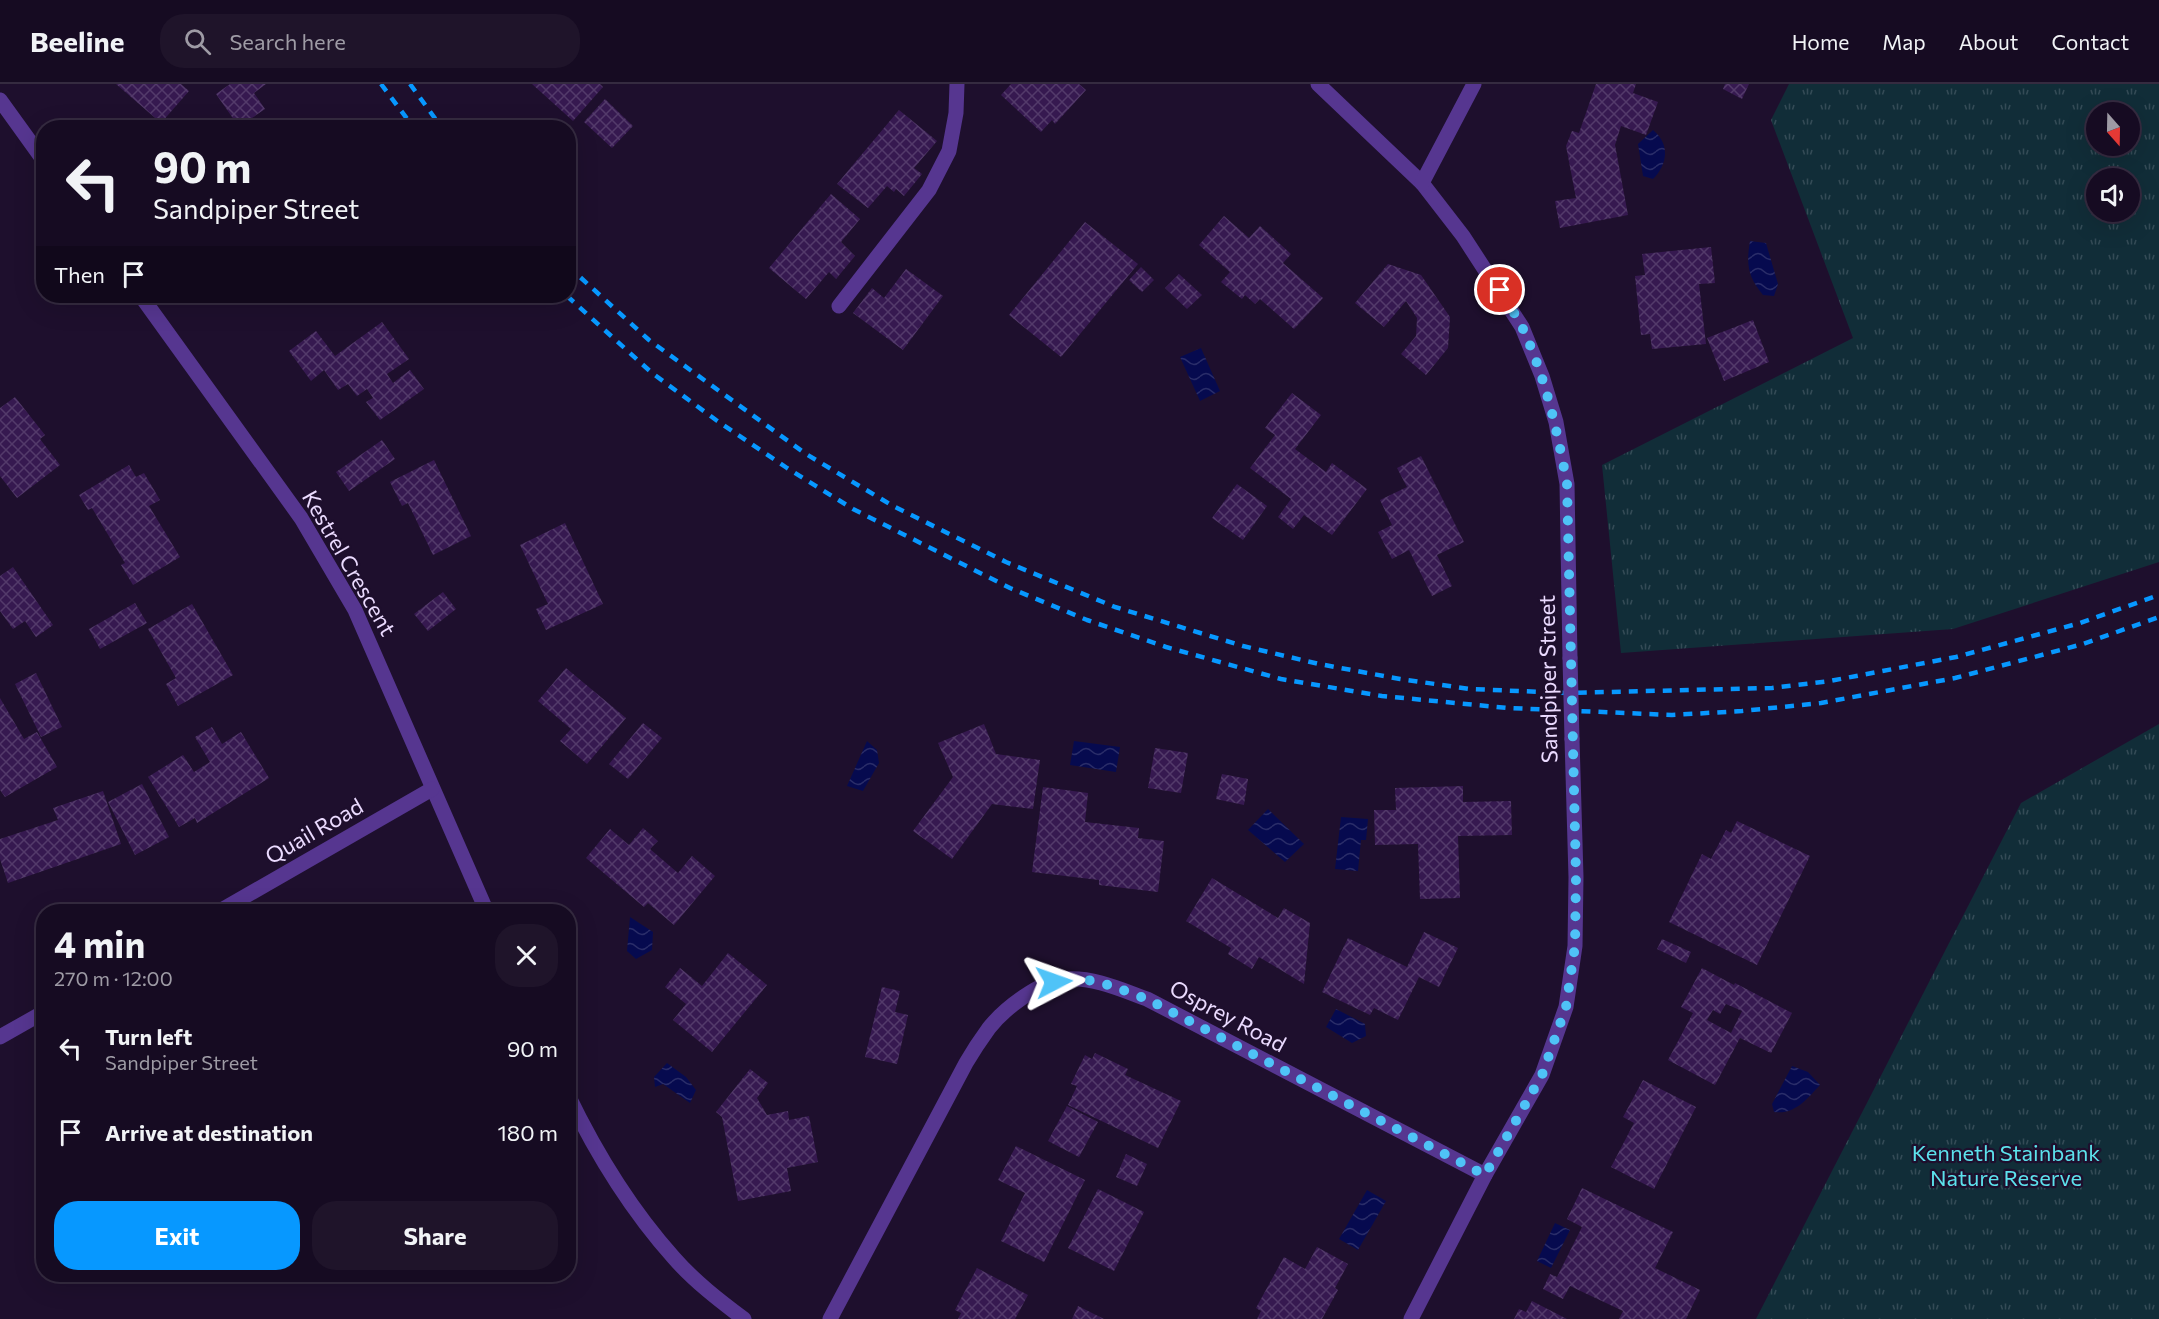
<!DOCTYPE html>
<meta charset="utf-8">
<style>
:root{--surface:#160b22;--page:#1f142a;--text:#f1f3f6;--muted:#9e9ba5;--line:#352b40;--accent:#0798ff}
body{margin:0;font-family:Commissioner,sans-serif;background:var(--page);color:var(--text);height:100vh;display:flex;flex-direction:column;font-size:22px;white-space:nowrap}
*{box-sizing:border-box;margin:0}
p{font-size:20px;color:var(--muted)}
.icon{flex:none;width:33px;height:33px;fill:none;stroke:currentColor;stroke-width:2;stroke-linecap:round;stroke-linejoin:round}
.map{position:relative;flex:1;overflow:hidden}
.panel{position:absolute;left:36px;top:820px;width:540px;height:378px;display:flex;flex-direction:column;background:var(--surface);border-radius:24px;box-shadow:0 6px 24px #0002,0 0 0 2px var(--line)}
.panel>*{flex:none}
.banner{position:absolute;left:36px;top:36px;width:540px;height:183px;border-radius:24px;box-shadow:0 6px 24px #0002,0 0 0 2px var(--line);background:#160b22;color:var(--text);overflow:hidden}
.needle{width:39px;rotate:160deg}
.controls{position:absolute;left:2086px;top:18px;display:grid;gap:12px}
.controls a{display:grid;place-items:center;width:54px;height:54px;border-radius:50%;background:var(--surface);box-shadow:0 6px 24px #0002,0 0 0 2px var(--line);font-size:30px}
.pin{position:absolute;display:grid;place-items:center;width:51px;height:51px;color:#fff;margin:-26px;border:3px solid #fff;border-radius:50%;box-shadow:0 2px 6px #0007}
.me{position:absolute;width:66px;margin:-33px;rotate:86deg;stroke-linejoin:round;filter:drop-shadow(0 0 4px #0008)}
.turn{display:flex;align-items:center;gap:21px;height:126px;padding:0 18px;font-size:27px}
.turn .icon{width:78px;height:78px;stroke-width:2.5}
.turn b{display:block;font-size:42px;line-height:51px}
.then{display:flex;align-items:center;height:57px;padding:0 18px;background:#0003;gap:12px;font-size:22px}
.round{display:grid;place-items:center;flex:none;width:63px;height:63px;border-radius:24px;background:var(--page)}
.overview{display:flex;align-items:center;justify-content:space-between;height:102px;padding:0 18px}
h1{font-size:36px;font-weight:700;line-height:45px}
.primary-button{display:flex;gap:12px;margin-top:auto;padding:12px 18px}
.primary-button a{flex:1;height:69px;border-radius:24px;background:var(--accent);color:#fff;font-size:24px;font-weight:700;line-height:69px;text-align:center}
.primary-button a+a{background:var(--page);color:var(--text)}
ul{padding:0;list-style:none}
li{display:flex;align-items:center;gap:18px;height:84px;padding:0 18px}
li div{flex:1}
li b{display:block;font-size:22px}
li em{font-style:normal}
header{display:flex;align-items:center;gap:36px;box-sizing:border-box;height:84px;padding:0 30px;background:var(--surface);border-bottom:2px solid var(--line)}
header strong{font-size:28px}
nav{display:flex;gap:33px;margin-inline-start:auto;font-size:21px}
.search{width:420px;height:54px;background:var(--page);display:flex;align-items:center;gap:15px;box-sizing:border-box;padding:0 21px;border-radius:24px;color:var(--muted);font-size:22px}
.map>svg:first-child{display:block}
</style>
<header>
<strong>Beeline</strong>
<div class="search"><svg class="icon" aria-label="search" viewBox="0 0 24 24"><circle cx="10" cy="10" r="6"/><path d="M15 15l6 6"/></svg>Search here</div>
<nav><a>Home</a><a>Map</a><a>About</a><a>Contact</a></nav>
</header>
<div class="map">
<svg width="2159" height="1235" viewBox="0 0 2159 1235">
<defs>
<pattern id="park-tufts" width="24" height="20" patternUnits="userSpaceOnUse" patternTransform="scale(1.5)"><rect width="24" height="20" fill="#112d38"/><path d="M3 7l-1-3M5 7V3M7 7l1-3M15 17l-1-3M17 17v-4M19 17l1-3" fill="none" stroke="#344b56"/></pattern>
<pattern id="water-waves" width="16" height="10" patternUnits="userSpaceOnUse" patternTransform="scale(1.5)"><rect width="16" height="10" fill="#060a4f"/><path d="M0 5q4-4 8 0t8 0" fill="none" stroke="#2a2d69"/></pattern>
<pattern id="building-cross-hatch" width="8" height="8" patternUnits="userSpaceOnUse" patternTransform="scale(1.5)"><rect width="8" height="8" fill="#361950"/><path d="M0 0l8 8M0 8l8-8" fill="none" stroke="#533a6a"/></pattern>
</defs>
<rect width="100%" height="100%" fill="#1e0f2d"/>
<g fill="url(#park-tufts)" fill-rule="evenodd">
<path d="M1789,0h370v478l-206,67 -332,24 -19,-188 251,-127 -82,-218zM2097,28h33v34h-33zM2097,94h33v34h-33z"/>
<path d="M2159,640v595h-403l265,-516z"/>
</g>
<g fill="url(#water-waves)">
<path d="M1653,46c17,14 15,34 0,49l-10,-3 -5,-32z"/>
<path d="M1750,157l16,2 12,41 -4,12 -11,-1c-15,-18 -17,-30 -13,-54z"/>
<path d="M1201,264l19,43 -20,10 -20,-44z"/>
<path d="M867,657l10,9 2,13 -16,28 -16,-5z"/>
<path d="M1074,657l46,6 -4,25 -46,-7z"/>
<path d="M1268,725l36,35 -19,18 -37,-32z"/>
<path d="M1341,733l27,2 -2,21h-5l-3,31 -23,-2z"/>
<path d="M630,833l23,15 -1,18 -16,9 -9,-8z"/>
<path d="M1336,925l29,15 1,12 -14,7 -26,-16z"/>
<path d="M667,979l19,14 10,13 -6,13 -27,-19 -8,3 -1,-10z"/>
<path d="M1792,982l16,6 12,13c-13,14 -25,30 -46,27l-2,-8z"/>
<path d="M1367,1106l19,11 -28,49 -19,-11z"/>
<path d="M1555,1139l15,7 -19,38 -14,-7z"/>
</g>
<g fill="url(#building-cross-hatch)" fill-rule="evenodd">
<path d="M116,0h65l8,7 -28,32z"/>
<path d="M230,0h36l-12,9 11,16 -26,18 -23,-33z"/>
<path d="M532,0h68l3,3 -30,34z"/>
<path d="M1011,0h68l7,6 -31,34 -3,-4 -11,12 -40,-37z"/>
<path d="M1596,0h40l-3,9 25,9 -12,33 -25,-9 -6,19 13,70 -68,13 -5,-27 21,-3 -10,-52 6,-15 7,2z"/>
<path d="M1725,0h24l-7,15 -19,-10z"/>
<path d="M605,15l28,27 -21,22 -28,-26z"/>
<path d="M899,26l38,31 -23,27 8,6 -18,22 -8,-7 -2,3 -7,-6 -19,22 -31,-24z"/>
<path d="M831,110l29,25 -19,23 14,14 -19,23 -7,-7 -23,27 -37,-31z"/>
<path d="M1224,132l25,22 11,-12 31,28 -8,9 40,35 -29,31 -34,-30 -5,5 -10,-9 -3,4 -21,-17 9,-10 -31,-27z"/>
<path d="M1085,138l53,42 -77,93 -52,-42z"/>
<path d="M1711,163l4,36 -16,1 7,60 -54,5 -2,-15 -9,1 -6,-59 10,-1 -3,-21z"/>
<path d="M1388,180l33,11 29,42 -2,31 -22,27 -25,-21 15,-18 1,-18 -11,-17 -22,26 -29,-24z"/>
<path d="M1141,183l13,13 -12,12 -13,-12z"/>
<path d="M906,185l37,27 -40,54 -50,-37 19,-25 12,10z"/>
<path d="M1179,190l23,21 -15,14 -22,-21z"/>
<path d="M1753,236l16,42 -45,19 -17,-43z"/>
<path d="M382,238l27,37 -22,15 6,9 17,-13 14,19 -44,31 -14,-18 7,-4 -6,-9 -10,7 -9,-12 -10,6 -14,-20 -13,11 -22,-30 27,-20 19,25z"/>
<path d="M1292,309l29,22 -26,34 31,23 6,-9 35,26 -35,46 -28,-20 -11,14 -15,-12 13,-18 -41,-31 25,-33 -10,-7z"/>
<path d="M15,313l30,38 -5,4 20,26 -43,33 -17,-22v-68z"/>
<path d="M382,356l13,19 -46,32 -13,-19z"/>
<path d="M1421,372l43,86 -27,13 15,31 -20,10 -23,-46 -17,9 -14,-27 14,-7 -12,-25 27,-13 -10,-19z"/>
<path d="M434,376l37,76 -38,19 -25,-52 -6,3 -12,-24z"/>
<path d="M129,381l7,12 8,-4 16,27 -11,6 31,51 -47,28 -12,-20 4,-2 -33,-55 -4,2 -9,-15z"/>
<path d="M1237,400l30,22 -24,34 -31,-22z"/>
<path d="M565,439l38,81 -57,26 -10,-21 12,-5 -28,-59z"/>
<path d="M13,483l40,58 -17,12 -11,-16 -12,8 -13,-18v-35z"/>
<path d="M443,508l13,17 -28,22 -14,-17z"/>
<path d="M135,519l12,20 -47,26 -11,-20z"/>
<path d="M192,520l41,71 -55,31 -12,-22 10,-6 -28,-49z"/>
<path d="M566,584l60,50 -39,46 -27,-23 11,-12 -33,-28z"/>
<path d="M36,589l26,54 -21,10 -26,-53z"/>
<path d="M0,614l24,41 13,-7 20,35 -52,30 -5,-7z"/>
<path d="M643,639l19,15 -34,41 -19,-15z"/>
<path d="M984,640l12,30 44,6 -7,49 -41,-5 -40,55 -39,-28 40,-54 -15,-34z"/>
<path d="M212,643l10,17 19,-12 28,46 -72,45 -2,-5 -16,9 -31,-50 35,-22 11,17 16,-10 -15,-25z"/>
<path d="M1155,664l33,5 -7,40 -33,-5z"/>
<path d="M1222,690l26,5 -4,26 -28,-6z"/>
<path d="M142,700l27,53 -34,18 -27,-53z"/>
<path d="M1463,702v16l48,-1 1,34 -54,1 2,62 -40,1 -2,-55 -43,1 -1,-35h22l-1,-22z"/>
<path d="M1043,703l45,6 -3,29 54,6 -1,10 26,3 -6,51 -59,-7v-5l-67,-8z"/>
<path d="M103,707l18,53 -113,39 -8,-24v-20l58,-19 -5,-12z"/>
<path d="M1737,737l73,35 -53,109 -88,-43 33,-68 9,5 15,-29 5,3z"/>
<path d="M643,744l15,13 -8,8 28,24 14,-17 23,20 -41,49 -26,-22 -4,4 -58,-49 24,-29 19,16z"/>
<path d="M1212,794l66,40 6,-10 26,15 -6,61 -45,-27 -7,12 -24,-15 3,-6 -45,-27z"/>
<path d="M1424,848l34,16 -19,39 -20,-10 -21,43 -24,-12 -4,7 -48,-23 26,-54 59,29z"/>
<path d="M1662,855l29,13 -5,11 -29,-14z"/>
<path d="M728,869l39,32 -55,67 -39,-32 13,-16 -21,-17 15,-19 22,18z"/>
<path d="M1702,884l32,17 1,-2 57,30 -21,40 -31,-15 -25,47 -47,-25 25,-47 -12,-6zM1726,920l16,7 -11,22 -24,-13 6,-10 7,4z"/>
<path d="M882,903l18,4 -5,21 13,3 -11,49 -32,-7z"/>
<path d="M1095,969l33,16 -3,6 56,26 -23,47 -90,-43 9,-19 -6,-2 14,-29 7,4z"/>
<path d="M750,985l18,14 -11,15 10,17 21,-4 1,9 20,-4 9,46 -31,6 4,23 -53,10 -16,-84 -6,-5z"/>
<path d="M1643,996l53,27 -42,82 -43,-22 23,-44 -11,-6z"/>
<path d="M1067,1022l31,16 -19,35 -31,-16z"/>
<path d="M1016,1062l69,34 -41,82 -43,-21 24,-48 -27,-13z"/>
<path d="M1126,1070l21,10 -10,22 -21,-9z"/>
<path d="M1582,1104l91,44 -18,36 45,22 -14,29h-67l4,-8 -53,-25 -7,13 -20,-10 7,-15 7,3 25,-50 -15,-8z"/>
<path d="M1098,1105l46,23 -30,59 -46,-23z"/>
<path d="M1317,1163l31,17 -13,24 3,2 -16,29h-65l4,-8 -5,-3 28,-51 21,12z"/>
<path d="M977,1184l51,27 -13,24h-57l3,-6 -6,-3z"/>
<path d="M1532,1217l35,18h-53l5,-10 7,3z"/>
<path d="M1078,1222l26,13h-32z"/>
</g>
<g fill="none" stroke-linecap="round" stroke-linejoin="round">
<g stroke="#563690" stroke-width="15">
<path d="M1318,0l104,99 41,53 59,91 20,49 14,46 11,62 3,174"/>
<path d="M0,16l44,61"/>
<path d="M1422,99l52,-99"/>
<path d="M141,212l160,222 54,92 132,302"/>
<path d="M839,222l90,-116 20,-39 7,-38 1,-29"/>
<path d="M218,828l214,-123"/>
<path d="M0,953l44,-25"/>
<path d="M568,1011c28,58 63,115 106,163 20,23 46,43 70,61"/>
<path d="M830,1235l136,-256c7,-12 15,-24 23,-35 15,-19 52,-48 77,-49 28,-2 56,11 81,20l338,176"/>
<path d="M1411,1235l74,-144 57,-100 24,-68 9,-61 1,-69 -4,-138"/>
</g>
<g stroke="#0798ff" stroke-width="4.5" stroke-dasharray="9 8" stroke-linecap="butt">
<path d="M381,0l33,44"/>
<path d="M410,0l32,44"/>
<path d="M568,182l81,74 157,114 87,52 113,56 109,45 128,39 76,18 81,15 70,10 97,4 205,-5 58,-7 126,-24 124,-34 79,-28"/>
<path d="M567,212l85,77 64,47 71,48 66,41 157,79 77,32 79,27 115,32 101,17 126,12 164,7 70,-4 79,-8 134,-25 128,-34 76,-27"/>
</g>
<path stroke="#563690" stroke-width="15" d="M1570,574l2,81"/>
</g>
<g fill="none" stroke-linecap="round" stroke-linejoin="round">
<path stroke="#4fc3f7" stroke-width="10" stroke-dasharray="0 18" d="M1054,898c31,-10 64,7 93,17l338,176 57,-100 24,-68 9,-61 1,-69 -9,-393c-10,-54 -21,-105 -44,-155 -6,-13 -16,-26 -23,-39"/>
</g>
<g text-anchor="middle" stroke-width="4.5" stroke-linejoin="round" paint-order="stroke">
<g font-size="22" fill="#ebdbff" stroke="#1e0f2d">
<text transform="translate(349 479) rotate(60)" y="8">Kestrel Crescent</text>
<text transform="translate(1548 595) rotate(-91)" y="8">Sandpiper Street</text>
<text transform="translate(314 747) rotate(-30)" y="8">Quail Road</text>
<text transform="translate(1228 932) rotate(28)" y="8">Osprey Road</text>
</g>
<g font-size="22" fill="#5ce1eb" stroke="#1e0f2d">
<text x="2006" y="1077">Kenneth Stainbank<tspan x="2006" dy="25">Nature Reserve</tspan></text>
</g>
</g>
</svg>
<div class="controls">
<a><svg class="needle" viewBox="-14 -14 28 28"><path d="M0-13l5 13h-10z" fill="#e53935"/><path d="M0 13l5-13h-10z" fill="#9e9ba5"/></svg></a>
<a><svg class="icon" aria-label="sound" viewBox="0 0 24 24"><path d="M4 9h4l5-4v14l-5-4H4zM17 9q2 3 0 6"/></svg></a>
</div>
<div class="pin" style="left:1500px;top:206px;background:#d93025"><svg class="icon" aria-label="arrive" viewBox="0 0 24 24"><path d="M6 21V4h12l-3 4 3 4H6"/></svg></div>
<svg class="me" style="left:1054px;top:898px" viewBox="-20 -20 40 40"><path d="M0-17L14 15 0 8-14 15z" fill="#4fc3f7" stroke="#fff" stroke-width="4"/></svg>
<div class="banner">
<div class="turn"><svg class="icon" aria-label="left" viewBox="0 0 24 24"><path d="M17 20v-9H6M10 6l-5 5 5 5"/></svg><div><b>90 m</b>Sandpiper Street</div></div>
<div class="then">Then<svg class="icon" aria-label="arrive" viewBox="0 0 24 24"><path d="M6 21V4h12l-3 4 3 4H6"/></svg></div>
</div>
<section class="panel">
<div class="overview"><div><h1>4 min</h1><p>270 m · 12:00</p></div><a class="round"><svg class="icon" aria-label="close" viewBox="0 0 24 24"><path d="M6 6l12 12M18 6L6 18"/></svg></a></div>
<ul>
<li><svg class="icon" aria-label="left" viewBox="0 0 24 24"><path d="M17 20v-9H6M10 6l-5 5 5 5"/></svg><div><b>Turn left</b><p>Sandpiper Street</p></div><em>90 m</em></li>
<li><svg class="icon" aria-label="arrive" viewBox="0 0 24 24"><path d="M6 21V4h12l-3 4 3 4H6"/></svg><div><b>Arrive at destination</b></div><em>180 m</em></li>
</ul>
<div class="primary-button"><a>Exit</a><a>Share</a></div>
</section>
</div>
